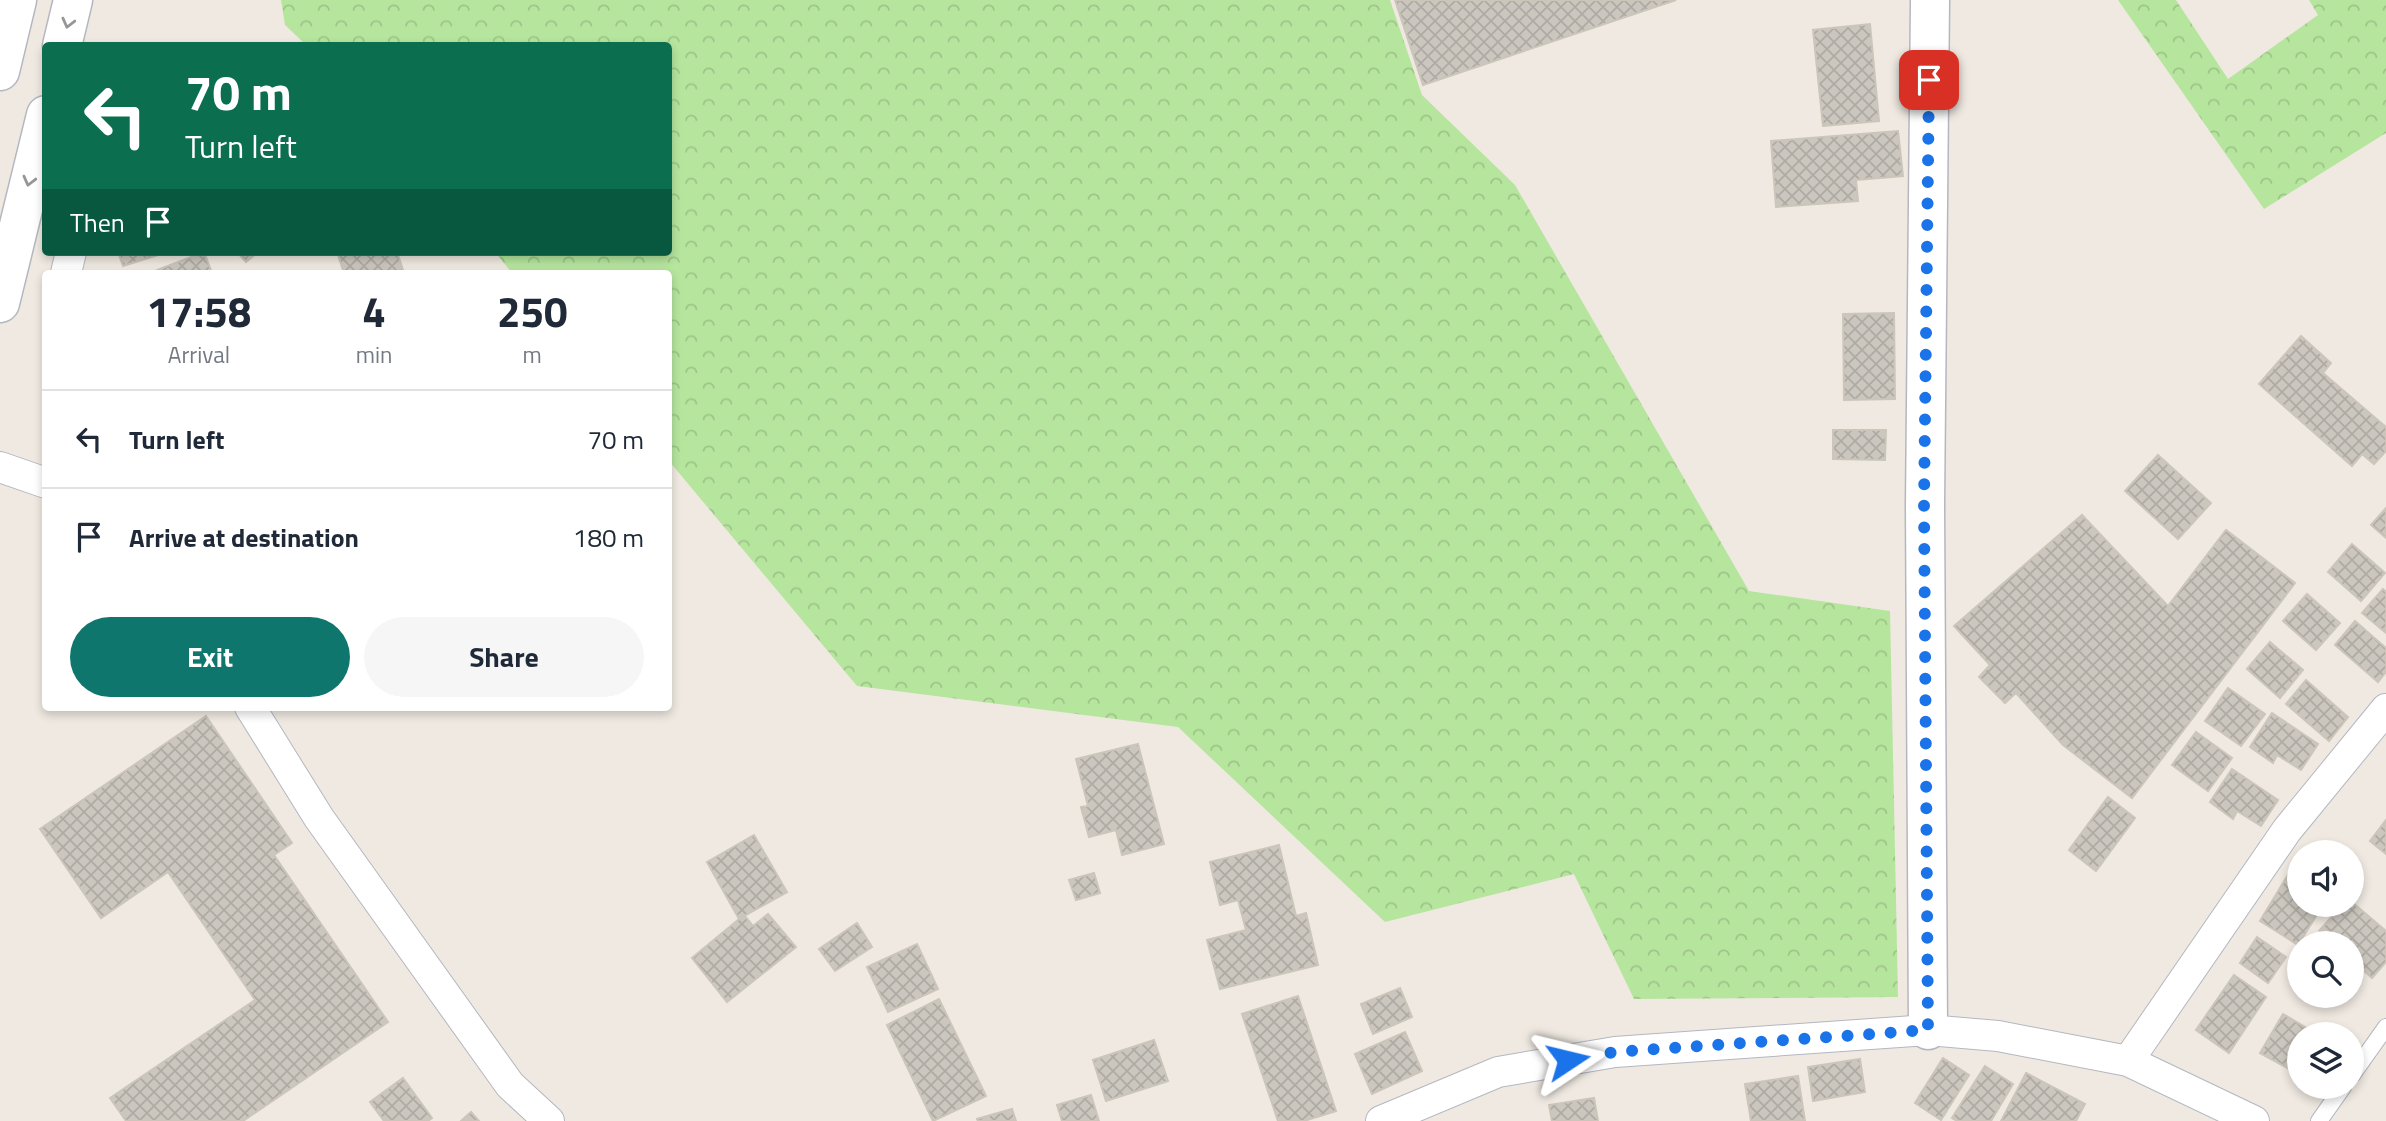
<!DOCTYPE html>
<style>
:root{--surface:#fff;--page:#f6f6f7;--text:#1f2937;--muted:#747a83;--line:#e0e1e3;--accent:#0f766e}
body{margin:0;font-family:"Titillium Web",sans-serif;background:var(--page);color:var(--text);height:100vh;display:flex;flex-direction:column;font-size:26px;white-space:nowrap}
*{box-sizing:border-box;margin:0}
p{font-size:23px;color:var(--muted)}
.icon{flex:none;width:38px;height:38px;fill:none;stroke:currentColor;stroke-width:2;stroke-linecap:round;stroke-linejoin:round}
.map{position:relative;flex:1;overflow:hidden}
.details{position:absolute;left:42px;top:270px;width:630px;height:441px;display:flex;flex-direction:column;background:var(--surface);border-radius:7px;box-shadow:0 4px 10px #0003}
.details>*{flex:none}
.hud{position:absolute;left:42px;top:42px;width:630px;height:214px;border-radius:7px;box-shadow:0 4px 10px #0003;background:#0b6e4f;color:#fff;overflow:hidden}
.fabs{position:absolute;left:2287px;top:840px;display:grid;gap:14px}
.fabs a{display:grid;place-items:center;width:77px;height:77px;border-radius:50%;background:var(--surface);box-shadow:0 4px 10px #0003;font-size:35px}
.pin{position:absolute;display:grid;place-items:center;width:60px;height:60px;color:#fff;margin:-30px;border-radius:14px;box-shadow:0 4px 10px #0006}
.me{position:absolute;width:77px;margin:-38px;rotate:80deg;stroke-linejoin:round;filter:drop-shadow(0 0 5px #0008)}
.turn{display:flex;align-items:center;gap:24px;height:147px;padding:0 28px;font-size:32px}
.turn .icon{width:91px;height:91px;stroke-width:2.5}
.turn b{display:block;font-size:49px;line-height:60px}
.then{display:flex;align-items:center;height:66px;padding:0 28px;background:#0003;gap:14px;font-size:26px}
.eta{display:flex;justify-content:space-evenly;align-items:center;height:119px;text-align:center}
.eta b{font-size:42px;font-weight:700;line-height:49px}
.primary-button{display:flex;gap:14px;margin-top:auto;padding:14px 28px}
.primary-button a{flex:1;height:80px;border-radius:42px;background:var(--accent);color:#fff;font-size:28px;font-weight:700;line-height:80px;text-align:center}
.primary-button a+a{background:var(--page);color:var(--text)}
ul{padding:0;list-style:none}
li{display:flex;align-items:center;gap:21px;height:98px;padding:0 28px;border-top:2px solid var(--line)}
li div{flex:1}
li b{display:block;font-size:26px}
li em{font-style:normal}
.map>svg:first-child{display:block}
</style>
<div class="map">
<svg width="2386" height="1121" viewBox="0 0 2386 1121">
<defs>
<pattern id="forest-crowns" width="20" height="18" patternUnits="userSpaceOnUse" patternTransform="scale(1.75)"><rect width="20" height="18" fill="#b6e59e"/><path d="M2 6a3 3 0 1 1 6 0M12 15a3 3 0 1 1 6 0" fill="none" stroke="#9dc588"/></pattern>
<pattern id="building-cross-hatch" width="8" height="8" patternUnits="userSpaceOnUse" patternTransform="scale(1.75)"><rect width="8" height="8" fill="#cbc7bf"/><path d="M0 0l8 8M0 8l8-8" fill="none" stroke="#afaba4"/></pattern>
</defs>
<rect width="100%" height="100%" fill="#efe9e1"/>
<g fill="url(#forest-crowns)">
<path d="M281,0h1109l32,95 93,90 234,406 141,20 8,386 -264,2 -60,-125 -189,48 -207,-195 -321,-41 -188,-225 -1,-188h-156l-17,-21h173v-206l-362,-1 -21,-20z"/>
<path d="M2118,0h58l52,79 90,-64 -9,-15h77v133l-122,76z"/>
</g>
<g fill="url(#building-cross-hatch)" stroke="#cbc5ba" stroke-width="2">
<path d="M1395,0h281l-253,85z"/>
<path d="M1870,24l9,97 -56,5 -10,-96z"/>
<path d="M1898,131l5,45 -47,4 2,21 -82,6 -5,-66z"/>
<path d="M118,252h50l-45,14z"/>
<path d="M204,252l8,21h-54l-1,-3z"/>
<path d="M237,252h21l-12,10z"/>
<path d="M337,252h60l7,21h-60z"/>
<path d="M1894,313l1,86 -51,1 -1,-86z"/>
<path d="M2301,336l30,27 -8,10 63,54v24l-12,13 -12,-10 -10,12 -93,-82z"/>
<path d="M1833,430h53l-1,30 -52,-1z"/>
<path d="M2158,455l53,48 -33,36 -53,-48z"/>
<path d="M2386,508v30l-15,-13z"/>
<path d="M2082,515l86,91 58,-76 69,53 -163,215 -69,-53 -47,-52 -11,10 -26,-26 11,-12 -36,-39z"/>
<path d="M2352,544l33,29 -24,28 -33,-29z"/>
<path d="M2383,589l3,3v41l-24,-20z"/>
<path d="M2307,594l33,29 -24,27 -33,-29z"/>
<path d="M2355,621l31,27v24l-8,10 -43,-37z"/>
<path d="M2270,642l33,28 -23,28 -33,-29z"/>
<path d="M2306,680l42,37 -19,24 -43,-37z"/>
<path d="M2228,688l37,26 -24,32 -36,-25z"/>
<path d="M2272,713l46,31 -17,26 -24,-15 -4,8 -23,-16z"/>
<path d="M206,716l86,127 -18,12 114,167 -145,99h-117l-16,-23 145,-98 -87,-128 -67,46 -61,-89z"/>
<path d="M2196,732l36,26 -24,33 -36,-26z"/>
<path d="M1138,744l26,100 -42,11 -6,-25 -27,7 -8,-30 7,-1 -12,-47z"/>
<path d="M2232,769l46,31 -17,26 -24,-15 -4,8 -23,-17z"/>
<path d="M2108,797l27,21 -39,53 -27,-21z"/>
<path d="M2386,820v34l-16,-13z"/>
<path d="M754,835l33,57 -48,27 -32,-57z"/>
<path d="M1279,845l17,71 10,-3 12,52 -98,24 -13,-49 39,-10 -8,-30 -18,5 -10,-43z"/>
<path d="M2298,858l2,1v46h23l-25,40 -38,-24z"/>
<path d="M1094,873l6,20 -24,7 -7,-20z"/>
<path d="M2352,902l34,29v31l-14,16 -20,-18v-17h-20l-13,-12 23,-26h10z"/>
<path d="M768,914l28,33 -69,55 -35,-44 47,-39 6,-3 8,10z"/>
<path d="M857,923l15,24 -37,24 -16,-22z"/>
<path d="M2257,937l29,20 -18,26 -28,-20z"/>
<path d="M917,944l21,45 -50,23 -21,-45z"/>
<path d="M2234,975l32,22 -37,56 -33,-23z"/>
<path d="M1400,988l12,29 -39,17 -12,-30z"/>
<path d="M1298,996l38,115 -32,10h-26l-36,-107z"/>
<path d="M939,999l47,97 -53,25 -46,-96z"/>
<path d="M2283,1014l34,20h-17v41l-40,-22z"/>
<path d="M1405,1032l17,39 -50,23 -17,-40z"/>
<path d="M1154,1040l14,41 -62,20 -13,-41z"/>
<path d="M1943,1058l26,17 -28,45 -26,-17z"/>
<path d="M1860,1059l5,33 -52,9 -5,-34z"/>
<path d="M1985,1066l28,18 -22,37h-34l-5,-3z"/>
<path d="M2026,1073l59,31 -9,17h-75z"/>
<path d="M1798,1076l7,45h-54l-6,-37z"/>
<path d="M403,1078l29,40 -4,3h-44l-14,-19z"/>
<path d="M1091,1095l8,26h-37l-5,-16z"/>
<path d="M1594,1098l4,23h-46l-3,-16z"/>
<path d="M1012,1109l4,12h-38l-1,-2z"/>
<path d="M471,1112l8,9h-18z"/>
</g>
<g fill="none" stroke-linecap="round" stroke-linejoin="round">
<g stroke="#b4b7c1" stroke-width="18">
<g id="lane">
<path d="M2352,1075l34,-48"/>
<path d="M2319,1121l24,-34"/>
</g>
</g>
<g stroke="#b4b7c1" stroke-width="32">
<g id="street">
<path d="M66,273l5,-21"/>
<path d="M0,467l46,16"/>
<path d="M250,707l69,111 191,267 39,36"/>
<path d="M2128,1061l159,-231 99,-121"/>
<path d="M1381,1121l117,-49 117,-20 313,-22 70,6 130,25 126,60"/>
</g>
</g>
<g stroke="#b4b7c1" stroke-width="41">
<g id="secondary">
<path d="M62,46l11,-46"/>
<path d="M0,71l17,-71"/>
<path d="M0,303l46,-188"/>
<path d="M1928,1030l-3,-525 5,-505"/>
</g>
</g>
<use href="#lane" stroke="#fff" stroke-width="16"/>
<use href="#street" stroke="#fff" stroke-width="30"/>
<use href="#secondary" stroke="#fff" stroke-width="38"/>
</g>
<defs><path id="oneway-chevron" d="M-2-3.5L2.5 0L-2 3.5" fill="none" stroke-width="1.6" stroke-linecap="round" stroke-linejoin="round" transform="scale(1.75)"/></defs>
<g stroke="#969696">
<use href="#oneway-chevron" transform="translate(68 23) rotate(104)"/>
<use href="#oneway-chevron" transform="translate(29 181) rotate(104)"/>
</g>
<g fill="none" stroke-linecap="round" stroke-linejoin="round">
<path stroke="#1a73e8" stroke-width="12" stroke-dasharray="0 21.6" d="M1568,1060l47,-8 313,-22 -4,-525 5,-425"/>
</g>
</svg>
<div class="fabs">
<a><svg class="icon" aria-label="sound" viewBox="0 0 24 24"><path d="M4 9h4l5-4v14l-5-4H4zM17 9q2 3 0 6"/></svg></a>
<a><svg class="icon" aria-label="search" viewBox="0 0 24 24"><circle cx="10" cy="10" r="6"/><path d="M15 15l6 6"/></svg></a>
<a><svg class="icon" aria-label="layers" viewBox="0 0 24 24"><path d="M12 4l9 5-9 5-9-5zM3 14l9 5 9-5"/></svg></a>
</div>
<div class="pin" style="left:1929px;top:80px;background:#d93025"><svg class="icon" aria-label="arrive" viewBox="0 0 24 24"><path d="M6 21V4h12l-3 4 3 4H6"/></svg></div>
<svg class="me" style="left:1568px;top:1060px" viewBox="-20 -20 40 40"><path d="M0-17L14 15 0 8-14 15z" fill="#1a73e8" stroke="#fff" stroke-width="4"/></svg>
<div class="hud">
<div class="turn"><svg class="icon" aria-label="left" viewBox="0 0 24 24"><path d="M17 20v-9H6M10 6l-5 5 5 5"/></svg><div><b>70 m</b>Turn left</div></div>
<div class="then">Then<svg class="icon" aria-label="arrive" viewBox="0 0 24 24"><path d="M6 21V4h12l-3 4 3 4H6"/></svg></div>
</div>
<section class="details">
<div class="eta">
<div><b>17:58</b><p>Arrival</p></div>
<div><b>4</b><p>min</p></div>
<div><b>250</b><p>m</p></div>
</div>
<ul>
<li><svg class="icon" aria-label="left" viewBox="0 0 24 24"><path d="M17 20v-9H6M10 6l-5 5 5 5"/></svg><div><b>Turn left</b></div><em>70 m</em></li>
<li><svg class="icon" aria-label="arrive" viewBox="0 0 24 24"><path d="M6 21V4h12l-3 4 3 4H6"/></svg><div><b>Arrive at destination</b></div><em>180 m</em></li>
</ul>
<div class="primary-button"><a>Exit</a><a>Share</a></div>
</section>
</div>
